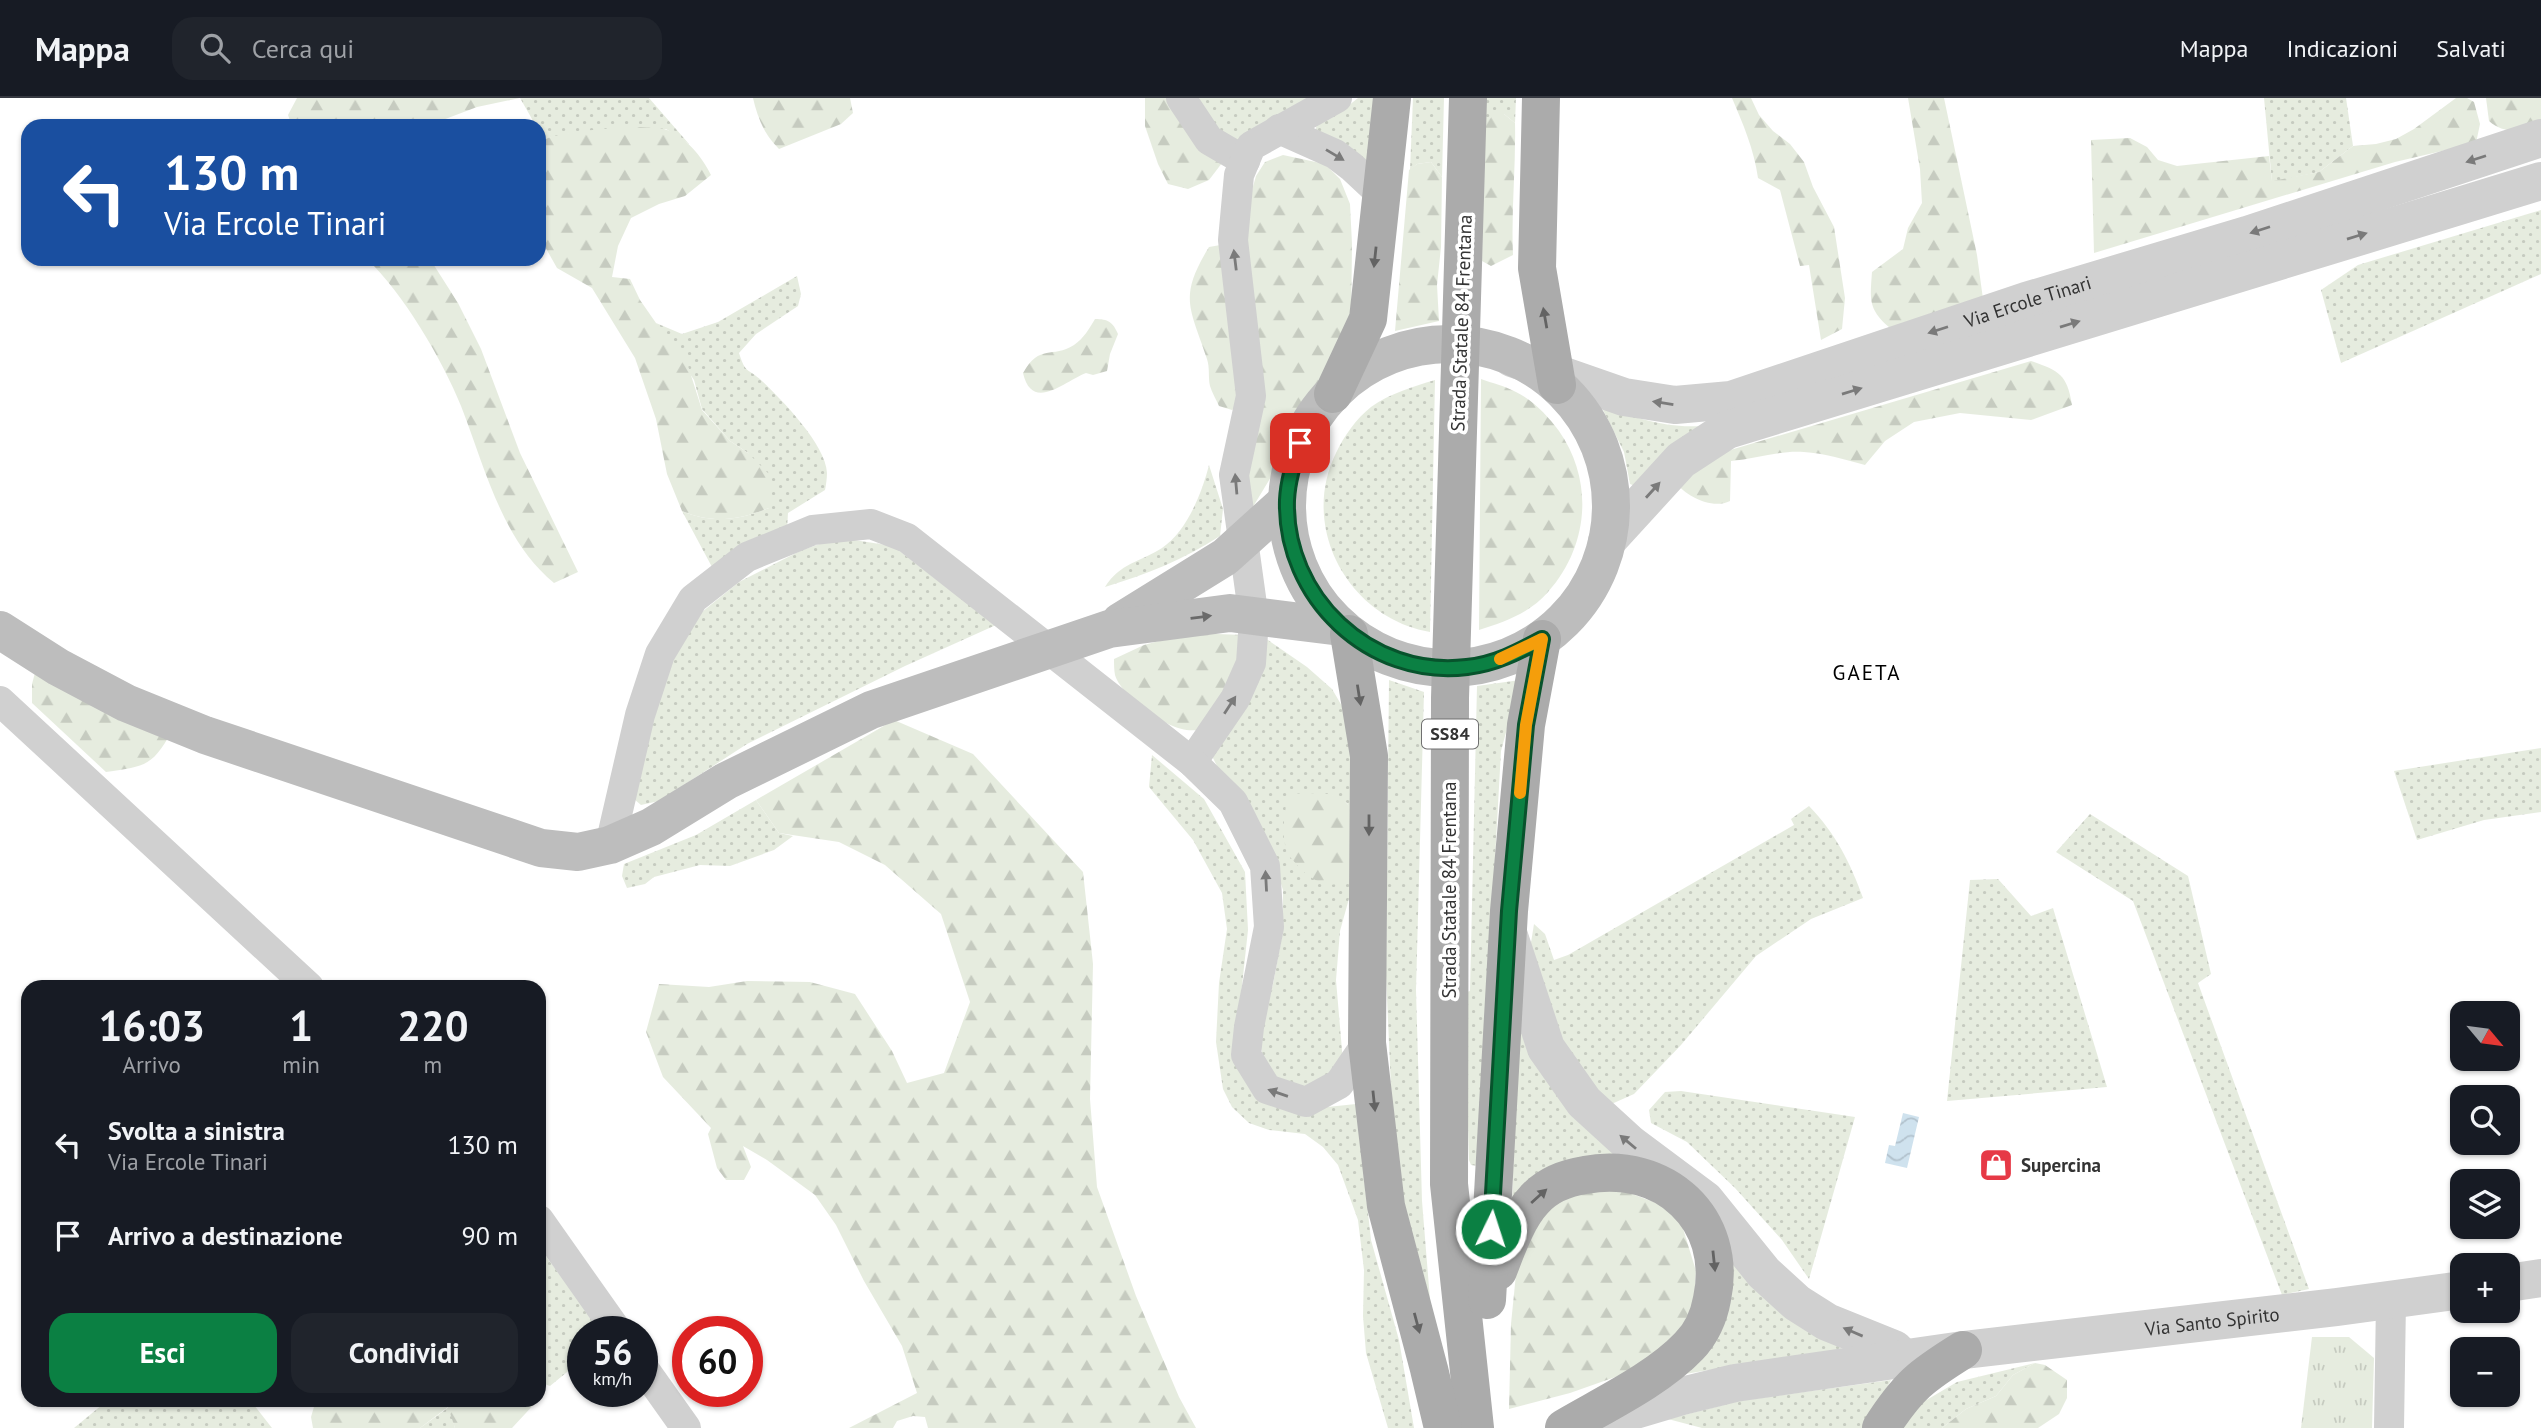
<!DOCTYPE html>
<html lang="it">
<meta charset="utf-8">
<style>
:root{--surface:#171b24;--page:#20242c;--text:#f1f3f6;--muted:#9ea1a6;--line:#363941;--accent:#0b8043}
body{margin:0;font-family:"PT Sans",sans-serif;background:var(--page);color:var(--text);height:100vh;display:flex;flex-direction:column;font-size:26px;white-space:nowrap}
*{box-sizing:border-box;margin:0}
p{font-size:23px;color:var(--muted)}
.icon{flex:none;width:38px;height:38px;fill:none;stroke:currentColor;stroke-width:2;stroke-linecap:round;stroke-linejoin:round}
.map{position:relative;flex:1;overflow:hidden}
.details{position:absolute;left:21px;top:882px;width:525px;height:427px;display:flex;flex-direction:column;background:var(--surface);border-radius:21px;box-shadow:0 2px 5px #0004}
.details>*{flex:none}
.top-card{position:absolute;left:21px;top:21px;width:525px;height:147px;border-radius:21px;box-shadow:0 2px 5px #0004;background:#1a4fa0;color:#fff;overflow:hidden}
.needle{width:46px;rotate:119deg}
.tools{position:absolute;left:2450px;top:903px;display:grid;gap:14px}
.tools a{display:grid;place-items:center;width:70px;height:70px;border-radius:14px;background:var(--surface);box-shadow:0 2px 5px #0004;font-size:35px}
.speed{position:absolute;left:567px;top:1218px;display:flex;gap:14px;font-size:35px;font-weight:700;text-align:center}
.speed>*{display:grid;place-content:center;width:91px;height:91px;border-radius:50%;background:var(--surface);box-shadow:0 2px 5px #0004;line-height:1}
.speed small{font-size:18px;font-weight:400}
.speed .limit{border:10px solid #d22;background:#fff;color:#111}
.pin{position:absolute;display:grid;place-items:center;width:60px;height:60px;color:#fff;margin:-30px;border-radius:14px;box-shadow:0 4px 10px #0006}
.me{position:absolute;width:77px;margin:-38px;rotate:4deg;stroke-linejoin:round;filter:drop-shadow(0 0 5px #0008)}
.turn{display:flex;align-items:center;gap:24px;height:147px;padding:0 28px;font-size:32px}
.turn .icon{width:91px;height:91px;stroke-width:2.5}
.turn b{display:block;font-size:49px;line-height:60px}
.eta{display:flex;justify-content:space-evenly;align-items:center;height:119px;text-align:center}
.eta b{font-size:42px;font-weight:600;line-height:49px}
.cta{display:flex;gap:14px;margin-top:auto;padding:14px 28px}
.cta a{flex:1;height:80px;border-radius:21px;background:var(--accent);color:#fff;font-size:28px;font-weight:600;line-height:80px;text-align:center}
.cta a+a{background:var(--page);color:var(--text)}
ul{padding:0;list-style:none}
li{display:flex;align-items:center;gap:21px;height:91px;padding:0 28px}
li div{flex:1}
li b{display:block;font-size:26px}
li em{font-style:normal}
header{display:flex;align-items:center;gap:42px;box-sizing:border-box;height:98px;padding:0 35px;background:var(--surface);border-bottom:2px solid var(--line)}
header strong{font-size:33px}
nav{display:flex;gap:38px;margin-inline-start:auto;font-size:24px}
.search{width:490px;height:63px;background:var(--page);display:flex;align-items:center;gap:18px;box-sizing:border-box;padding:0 24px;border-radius:21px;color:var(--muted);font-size:26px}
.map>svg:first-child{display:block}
</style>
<header>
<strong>Mappa</strong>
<div class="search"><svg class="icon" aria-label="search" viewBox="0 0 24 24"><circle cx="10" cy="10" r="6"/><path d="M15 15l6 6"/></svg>Cerca qui</div>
<nav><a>Mappa</a><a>Indicazioni</a><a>Salvati</a></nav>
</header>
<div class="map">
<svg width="2541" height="1330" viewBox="0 0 2541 1330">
<defs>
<pattern id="grass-dots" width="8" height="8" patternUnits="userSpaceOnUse" patternTransform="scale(1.75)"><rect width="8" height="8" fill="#e6ecdf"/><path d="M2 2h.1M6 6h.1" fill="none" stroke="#c6cbc0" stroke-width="1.8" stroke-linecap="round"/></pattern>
<pattern id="forest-firs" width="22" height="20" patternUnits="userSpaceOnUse" patternTransform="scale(1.75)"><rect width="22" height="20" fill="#e6ecdf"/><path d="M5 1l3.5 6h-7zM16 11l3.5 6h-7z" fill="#c6cbc0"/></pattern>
<pattern id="park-tufts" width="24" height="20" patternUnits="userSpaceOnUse" patternTransform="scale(1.75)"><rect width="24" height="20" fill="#e6ecdf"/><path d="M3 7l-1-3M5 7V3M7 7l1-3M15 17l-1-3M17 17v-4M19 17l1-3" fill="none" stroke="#c6cbc0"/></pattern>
<pattern id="water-waves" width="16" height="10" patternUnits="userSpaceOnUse" patternTransform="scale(1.75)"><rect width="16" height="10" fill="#cfe2ee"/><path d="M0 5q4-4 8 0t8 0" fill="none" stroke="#b2c2cd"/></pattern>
</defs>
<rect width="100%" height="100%" fill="#fff"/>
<g fill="url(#grass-dots)">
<path d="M520,0h129l40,46 -23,-15 -94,4 -28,6 -5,-13h-3z"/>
<path d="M1195,0h128l-86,50 -17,-11z"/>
<path d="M1358,0h26l-5,76 -64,-41 2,-10 31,-17z"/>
<path d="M1413,0h31l-2,79 -11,-15 -14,2 -7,6z"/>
<path d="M1485,0h31l-1,25 -11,-9 -21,12z"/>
<path d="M2264,0h82l7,48 -34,26 -47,10z"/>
<path d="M2541,112v64l-200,89 -20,-73 37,-25z"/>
<path d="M797,178l4,18 -3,12 -42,28 -17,19c7,22 8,14 23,28 20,19 64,64 65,92 0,5 -1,12 -2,17l-37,23 -1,17 -75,37 -30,-56c31,13 56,9 87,-3l-21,-55 -18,-12 -28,-32 -8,-29 -38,-57 26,11 36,-12z"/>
<path d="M1435,282l-5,252c-81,-14 -131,-104 -94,-179 8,-17 20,-34 35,-46 20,-14 41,-20 64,-27z"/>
<path d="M1602,310c44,11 64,22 111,17l-78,61 -5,-2 -6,-32z"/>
<path d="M1209,367l14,44 -3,27c-37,24 -73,38 -115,51 15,-24 35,-25 57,-39 25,-17 40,-55 47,-83z"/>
<path d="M854,442l39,6 103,79 -91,41 -158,78 -88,57 -18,4 -7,-6 5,-43 36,-108 22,-32 42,-34 61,-31 25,-9z"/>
<path d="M1265,540l42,29 25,22 17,29 9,108 -11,-23 -16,-8 -43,-1 67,83 -15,54 -4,49 7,82 -27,24 -18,1 -18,-5 -17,-24 -4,-21 14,-53 10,-53v-41l-12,-38 -40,-58 -20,-40z"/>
<path d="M1389,582l35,12 -8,298 6,211 9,111 -22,-68 -16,-111 -7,-158z"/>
<path d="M1520,582l-19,71 -23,415 -7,-1 -2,-5 -5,-167 6,-2 7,-305z"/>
<path d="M2541,650v64l-57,8 -67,20 -23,-69z"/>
<path d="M1152,657l52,44 41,73 3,58 -11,102 10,47 61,30 48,-5 15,136 28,100 15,88h-26l-22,-75 -3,-37 1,-46 -6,-50 -20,-55 -15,-18 -18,-13 -36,-4 -20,-7 -17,-16 -9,-18 -7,-47 3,-59 8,-54 -5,-36 -29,-53 -44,-53z"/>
<path d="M756,702l23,33 14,3 -19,14 -44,16 -30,-1 -46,12 -9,7 -18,4 -5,-12 2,-12 72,-29z"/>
<path d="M1809,708c27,28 41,56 54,92l-52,21 -55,37 -75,89 -47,49 -27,12 -15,-17 -37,-63 -26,-71 5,-31 11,10 9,26 14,-5 226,-130 -3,-6z"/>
<path d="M2090,716l98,62 23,98 -13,9 111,306 -27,6 -149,-394 -77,-49z"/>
<path d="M1998,781l33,37 22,-8 54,179 -160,14 23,-221z"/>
<path d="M1517,918l103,135 -108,59z"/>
<path d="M1681,993l174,26 -46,162 -27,-39 -47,-52 -48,-46 -36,-19 -2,-13 16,-18z"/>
<path d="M1719,1140l123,111 -176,28z"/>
<path d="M539,1149l64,85h-20v27l-33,27 -11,-4z"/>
<path d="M2035,1265l-22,12 -17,21 -30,13 -24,19h-42l18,-23 39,-23z"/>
<path d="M1891,1282l-25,48h-164l-34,-9 71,-18z"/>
<path d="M108,1302h142l22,28h-198z"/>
<path d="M449,1309l6,21h-35z"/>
</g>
<g fill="url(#forest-firs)">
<path d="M297,0h223l-43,9 -50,19h-135l-4,-11z"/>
<path d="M753,0h97l3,15 -12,11 -62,25c-15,-15 -21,-30 -26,-51z"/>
<path d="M1145,0h35l42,65 -13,17 -21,9 -20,-5 -10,-20 -13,-38z"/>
<path d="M1732,0h19l8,17 14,16 17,13 14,18 9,25 21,40 11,71 -3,31 -21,11 -12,-75 -9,1 -20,-76 -22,-12c-4,-29 -15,-54 -26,-80z"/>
<path d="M1908,0h36l33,157 6,44 -93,29c-22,-19 -20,-28 -18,-56l31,-23 5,-21 14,-25 -2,-34z"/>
<path d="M2456,0h11l7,4 6,22 -4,19 -81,19 -301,91 -3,-113 39,-2 17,9 11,13 19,6 92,-10 3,25 47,-9 34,-26 23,-2 20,-5 18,-10z"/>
<path d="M2486,0h55v27c-19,6 -36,10 -52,-4z"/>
<path d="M1494,16h10l11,9c1,44 -4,88 -2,132l-22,11 -9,-5 1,-135z"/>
<path d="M641,29c8,1 16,0 23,2 21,6 38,28 47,46l-26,21 -26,8 -28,14 -13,28 -6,31 18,2 10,21 16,23 27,27 19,60 28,31 18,12 23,23 -2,32c-31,12 -56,16 -87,3l-15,-37 -11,-55 -21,-61 -43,-70 -35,-20 -18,-32v-93c15,-13 80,-15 102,-16z"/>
<path d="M1283,57l42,9 15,15 10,25 2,40 -1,84 -18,36 -23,31 -20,37 -19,45 -23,38 -4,-250 4,-61 8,-28 9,-14z"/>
<path d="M1431,64l11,15 -1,70 -4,38 2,36 -44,10 14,-161 8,-6z"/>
<path d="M1226,146l18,156 -12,10 -13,-4c-3,-7 -7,-13 -9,-20 -2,-9 0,-18 -3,-27 -17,-52 -29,-61 2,-112z"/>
<path d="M367,161h63l28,44 23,46 39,104 58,119 -24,11c-53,-44 -69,-116 -93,-177 -19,-47 -58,-113 -94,-147z"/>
<path d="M1095,221c13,0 18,3 23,15l-8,20 -3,17 -14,4 -7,-2c-21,8 -54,40 -63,0 17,-30 29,-14 51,-28 10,-7 15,-16 21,-26z"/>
<path d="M2031,263c28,10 36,13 41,44l-41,15 -71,-7 -46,9 -29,19 -20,24c-19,-5 -41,-12 -61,-13 -24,-2 -48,7 -73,9l-1,40c-18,9 -44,-5 -55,-19l52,-31z"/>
<path d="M1481,281c11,4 24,7 35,13 17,8 32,24 43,39 35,50 30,115 -11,161 -18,21 -44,30 -69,38z"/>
<path d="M1189,535l55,2c-2,19 -19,66 -29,82 -3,4 -9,8 -13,11 -23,13 -81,-31 -87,-53 -1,-5 -1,-11 -1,-16l30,-14z"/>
<path d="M36,571l136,62c-20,36 -27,35 -66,41l-74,-69v-19z"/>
<path d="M894,622l79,34 110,118 10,92 -3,135 7,88 39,109 43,101 17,31h-268l-3,-11 -12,-1 -16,5 -4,7h-44l68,-35 -15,-47 -38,-65 -28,-56 -21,-30 -48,-35 -24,-14 8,21 -7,13h-18l-9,-12 -9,-34 3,-6 -48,-51 -17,-45 13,-48 50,3 38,-6 63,1 45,12 37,57 15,32 37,-10 26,-71 -29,-88 -56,-49 -46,-23 -60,-9 -23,-33z"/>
<path d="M1288,696c13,0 31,-2 44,1 35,9 24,56 23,82 -21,14 -41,7 -57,-11 -3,-4 -8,-8 -10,-12 -8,-18 -3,-42 0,-60z"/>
<path d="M1603,1085l64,24 14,15 15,49 -2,33 -10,22 -46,43 -68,24 -61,16 2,-85 7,-70 32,-50z"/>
<path d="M2035,1265l10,2 22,15v18l-8,16 -21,14h-96l24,-19 30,-13 17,-21z"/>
<path d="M316,1302h222l-26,28h-57l-7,-21 -28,21h-107l-2,-11z"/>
</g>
<path fill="url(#park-tufts)" d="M2312,1239h37l25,21 -2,70h-71z"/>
<path fill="url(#water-waves)" d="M1903,1015l16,4 -12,51 -22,-5 4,-18 6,1z"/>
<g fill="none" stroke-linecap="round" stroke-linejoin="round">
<g stroke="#d0d0d0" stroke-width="30">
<path d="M1181,0l28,42 36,21"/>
<path d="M1279,31l56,25 17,13 30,28"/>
<path d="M0,603l309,286"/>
<path d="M1192,664l43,-63 16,-36 3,-44 -20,-144 17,-79 -18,-156 6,-65 12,-29 86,-48"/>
<path d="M610,747l30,-130 20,-61 33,-55 54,-42 66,-27 58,-6 36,14 285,224 41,40 32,64 4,61 -20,100 -3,28 21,34 39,13 33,-18 28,-41"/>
<path d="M539,1122l79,112"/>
<path d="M642,1268l44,62"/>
<path d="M2389,1330l2,-127"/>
</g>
<g stroke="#d0d0d0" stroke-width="38">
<path id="s1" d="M1512,260l112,39 51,8 56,-5 295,-99 221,-66 294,-97"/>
<path d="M1607,443l74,-81 46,-30 814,-249"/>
<path d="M1508,835l38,115 38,54 46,42 75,56 59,73 33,30 30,19 67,27 10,10"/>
<path d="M2508,1185l33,-5"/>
<path id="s2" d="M1585,1327l97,-29 53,-13 228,-33 373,-43 126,-17"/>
</g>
<g stroke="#bdbdbd" stroke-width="38">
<circle cx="1449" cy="408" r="162"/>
<path d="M1120,524l105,-65 62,-56"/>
<path d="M0,532l58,37 68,36 79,32 336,113 37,4 32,-7 41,-18 75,-46 145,-71 238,-81 121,-16 111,14"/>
</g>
<g stroke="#ababab" stroke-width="38">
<path d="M1468,0l-18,600 -1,486 26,244"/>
<path d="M1541,0l-4,170 20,117"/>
<path d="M1333,296l35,-75 24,-221"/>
<path d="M1349,536l20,122 -2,287 19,163 43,163 14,59"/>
<path d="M1498,1173c9,-23 19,-53 36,-71 14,-16 32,-22 51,-25 79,-15 144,44 127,124 -3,17 -11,35 -23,47 -31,33 -86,59 -125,82"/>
<path d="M1487,1202l22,-389 17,-186 16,-86"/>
<path d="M1881,1330c27,-42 40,-52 82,-78"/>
</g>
</g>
<defs><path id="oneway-solid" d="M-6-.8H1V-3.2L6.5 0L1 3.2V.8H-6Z" transform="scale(1.75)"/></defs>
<g fill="#7a7a7a">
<use href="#oneway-solid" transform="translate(1335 57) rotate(31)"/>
<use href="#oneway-solid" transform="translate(2476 61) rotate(162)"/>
<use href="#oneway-solid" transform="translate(2260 132) rotate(162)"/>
<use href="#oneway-solid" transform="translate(2357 138) rotate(-17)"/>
<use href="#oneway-solid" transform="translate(1235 162) rotate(-97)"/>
<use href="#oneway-solid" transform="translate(2070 226) rotate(-17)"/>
<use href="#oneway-solid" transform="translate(1938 232) rotate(162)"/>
<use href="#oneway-solid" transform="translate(1852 293) rotate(-17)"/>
<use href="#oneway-solid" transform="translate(1663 305) rotate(-171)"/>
<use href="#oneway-solid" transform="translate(1236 386) rotate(-95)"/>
<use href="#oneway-solid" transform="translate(1653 392) rotate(-48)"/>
<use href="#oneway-solid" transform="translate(1230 607) rotate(-57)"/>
<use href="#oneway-solid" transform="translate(1266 783) rotate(-93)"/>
<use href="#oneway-solid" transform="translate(1278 995) rotate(-161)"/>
<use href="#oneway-solid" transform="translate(1628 1044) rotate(-140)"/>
<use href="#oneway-solid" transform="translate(1853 1234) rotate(-157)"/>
</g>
<g fill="#636363">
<use href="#oneway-solid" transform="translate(1375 159) rotate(96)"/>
<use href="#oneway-solid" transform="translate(1545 220) rotate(-100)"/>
<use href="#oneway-solid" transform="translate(1359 597) rotate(81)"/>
<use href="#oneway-solid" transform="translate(1369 727) rotate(90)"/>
<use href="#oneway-solid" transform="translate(1374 1003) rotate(84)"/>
<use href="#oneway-solid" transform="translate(1539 1098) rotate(-42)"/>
<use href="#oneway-solid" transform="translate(1714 1163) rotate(84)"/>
<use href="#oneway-solid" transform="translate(1417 1225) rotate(75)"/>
</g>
<use fill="#6a6a6a" href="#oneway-solid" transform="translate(1201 519) rotate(-7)"/>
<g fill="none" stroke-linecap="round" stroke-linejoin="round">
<g stroke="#07532c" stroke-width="18">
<path id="route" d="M1300,345c-6,19 -12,37 -13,57 -3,97 83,179 180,167 28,-3 51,-15 75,-28l-16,86 -17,186 -18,318"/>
</g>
<use href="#route" stroke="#0b8043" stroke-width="12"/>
<path stroke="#f59e0b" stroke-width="12" d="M1500,561l42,-20 -16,86 -6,68"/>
</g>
<defs>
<g id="shop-square" transform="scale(1.75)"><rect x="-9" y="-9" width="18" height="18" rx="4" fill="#e63946" stroke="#fff"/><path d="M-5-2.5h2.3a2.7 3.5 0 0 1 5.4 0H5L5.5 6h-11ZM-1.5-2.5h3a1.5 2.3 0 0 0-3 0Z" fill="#fff"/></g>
</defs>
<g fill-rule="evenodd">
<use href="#shop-square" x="1996" y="1067"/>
</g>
<g text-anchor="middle" stroke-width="7" stroke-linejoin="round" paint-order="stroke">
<rect fill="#fff" stroke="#707070" stroke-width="2" x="1422" y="621.5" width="56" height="29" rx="5"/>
<g font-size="18" font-weight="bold" fill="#333">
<text x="1450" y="642">SS84</text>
</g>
<g font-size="19" fill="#333" stroke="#fff">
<text dy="7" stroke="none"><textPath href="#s1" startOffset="539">Via Ercole Tinari</textPath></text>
<text transform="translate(1461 225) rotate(-88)" y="7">Strada Statale 84 Frentana</text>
<text transform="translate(1449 792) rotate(-90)" y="7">Strada Statale 84 Frentana</text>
<text dy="7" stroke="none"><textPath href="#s2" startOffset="637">Via Santo Spirito</textPath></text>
</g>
<g font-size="19" font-weight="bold" fill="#333" stroke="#fff" text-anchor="start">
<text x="2021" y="1074">Supercina</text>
</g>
<g font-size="21" letter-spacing="2" fill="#000" stroke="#fff">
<text x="1867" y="582">GAETA</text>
</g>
</g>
</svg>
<div class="tools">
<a><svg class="needle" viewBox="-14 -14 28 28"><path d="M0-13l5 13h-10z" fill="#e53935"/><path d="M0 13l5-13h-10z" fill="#9ea1a6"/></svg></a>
<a><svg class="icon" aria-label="search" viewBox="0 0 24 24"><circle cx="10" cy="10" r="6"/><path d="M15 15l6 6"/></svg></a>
<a><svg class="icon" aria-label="layers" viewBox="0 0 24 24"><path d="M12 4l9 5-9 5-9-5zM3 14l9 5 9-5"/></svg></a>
<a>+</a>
<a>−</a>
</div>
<div class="speed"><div>56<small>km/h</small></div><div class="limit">60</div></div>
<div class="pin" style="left:1300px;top:345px;background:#d93025"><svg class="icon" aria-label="arrive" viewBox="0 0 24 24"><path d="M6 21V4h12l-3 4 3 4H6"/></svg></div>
<svg class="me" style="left:1491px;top:1131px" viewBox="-20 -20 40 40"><circle r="17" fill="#0b8043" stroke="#fff" stroke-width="3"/><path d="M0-11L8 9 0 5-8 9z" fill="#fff"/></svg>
<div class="top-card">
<div class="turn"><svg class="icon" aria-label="left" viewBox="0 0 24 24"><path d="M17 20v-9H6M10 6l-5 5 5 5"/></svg><div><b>130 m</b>Via Ercole Tinari</div></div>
</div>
<section class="details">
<div class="eta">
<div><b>16:03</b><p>Arrivo</p></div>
<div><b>1</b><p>min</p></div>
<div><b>220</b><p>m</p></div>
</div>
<ul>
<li><svg class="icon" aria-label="left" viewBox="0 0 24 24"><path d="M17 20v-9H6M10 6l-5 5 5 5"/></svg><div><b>Svolta a sinistra</b><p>Via Ercole Tinari</p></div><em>130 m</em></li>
<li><svg class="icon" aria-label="arrive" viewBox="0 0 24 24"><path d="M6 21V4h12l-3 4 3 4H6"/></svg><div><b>Arrivo a destinazione</b></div><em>90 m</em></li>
</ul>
<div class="cta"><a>Esci</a><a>Condividi</a></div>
</section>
</div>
